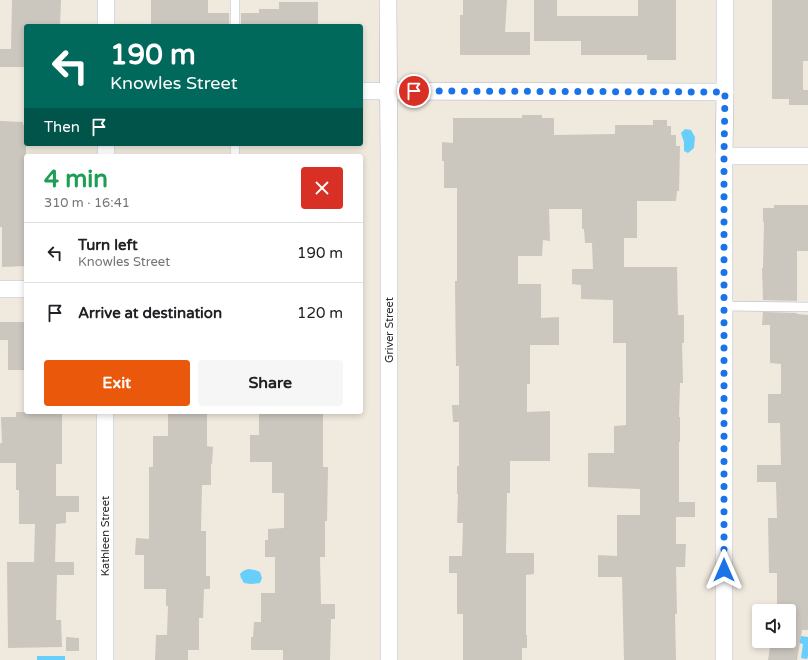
<!DOCTYPE html>
<meta charset="utf-8">
<style>
:root{--surface:#fff;--page:#f6f6f6;--text:#202124;--muted:#757577;--line:#e0e0e0;--accent:#ea580c}
body{margin:0;font-family:"Varela Round",sans-serif;background:var(--page);color:var(--text);height:100vh;display:flex;flex-direction:column;font-size:15px;white-space:nowrap}
*{box-sizing:border-box;margin:0}
p{font-size:13px;color:var(--muted)}
.icon{flex:none;width:22px;height:22px;fill:none;stroke:currentColor;stroke-width:2;stroke-linecap:round;stroke-linejoin:round}
.map{position:relative;flex:1;overflow:hidden}
.panel{position:absolute;left:24px;top:154px;width:339px;height:260px;display:flex;flex-direction:column;background:var(--surface);border-radius:4px;box-shadow:0 2px 6px #0003}
.panel>*{flex:none}
.hud{position:absolute;left:24px;top:24px;width:339px;height:122px;border-radius:4px;box-shadow:0 2px 6px #0003;background:#00695c;color:#fff;overflow:hidden}
.controls{position:absolute;left:752px;top:604px;display:grid;gap:8px}
.controls a{display:grid;place-items:center;width:44px;height:44px;border-radius:4px;background:var(--surface);box-shadow:0 2px 6px #0003;font-size:20px}
.pin{position:absolute;display:grid;place-items:center;width:34px;height:34px;color:#fff;margin:-17px;border:2px solid #fff;border-radius:50%;box-shadow:0 1px 4px #0007}
.me{position:absolute;width:44px;margin:-22px;rotate:0deg;stroke-linejoin:round;filter:drop-shadow(0 0 3px #0008)}
.turn{display:flex;align-items:center;gap:14px;height:84px;padding:0 20px;font-size:18px}
.turn .icon{width:52px;height:52px;stroke-width:2.5}
.turn b{display:block;font-size:28px;line-height:34px}
.then{display:flex;align-items:center;height:38px;padding:0 20px;background:#0003;gap:8px;font-size:15px}
.round{display:grid;place-items:center;flex:none;width:42px;height:42px;border-radius:4px;background:var(--page)}
.head{display:flex;align-items:center;justify-content:space-between;height:68px;padding:0 20px}
h1{font-size:24px;font-weight:800;line-height:30px;color:#1e9e55}
.button{display:flex;gap:8px;margin-top:auto;padding:8px 20px}
.button a{flex:1;height:46px;border-radius:4px;background:var(--accent);color:#fff;font-size:16px;font-weight:800;line-height:46px;text-align:center}
.button a+a{background:var(--page);color:var(--text)}
ul{padding:0;list-style:none}
li{display:flex;align-items:center;gap:12px;height:60px;padding:0 20px;border-top:1px solid var(--line)}
li div{flex:1}
li b{display:block;font-size:15px}
li em{font-style:normal}
.map>svg:first-child{display:block}
</style>
<div class="map">
<svg width="808" height="660" viewBox="0 0 808 660">
<rect width="100%" height="100%" fill="#f0e9de"/>
<g fill="#68cefb">
<path d="M685,129l6,1 4,7 -1,11 -6,5 -4,-2v-9l-3,-9z"/>
<path d="M248,569l7,1 5,2 2,6 -2,5 -9,1 -7,-1 -3,-5 -1,-4 3,-3z"/>
<path d="M801,636l7,1v19l-1,3 -6,-1 2,-14 -4,-1z"/>
<rect x="37" y="656" width="28" height="4"/>
</g>
<g fill="#cbc6be">
<path d="M12,0h49l-1,26h-34v41h-26v-18h11z"/>
<path d="M151,0h57v13h21v13h-78z"/>
<path d="M463,0h44l-2,32h25v23h-70v-40h3z"/>
<path d="M534,0h23v16h81v-16h38v60h-29v-5h-66v-14h-47z"/>
<path d="M772,0h36v61h-5v29h5v15h-19v-6h-17z"/>
<path d="M279,2h39v24h-77v-13h18v-4h20z"/>
<path d="M522,115h20v3h12v17l61,-1v-9h38v-5h14v6h4v9h5v11h4l-1,45h-2l-1,10h-39v37h-13v29h53l1,48h6v28h-2l1,40h-3l-1,34h1v25h-1v60h16v15h-19v27h10l-1,23h-9l1,47h-2l1,46h-52l-2,-83h-24v-22l19,1v-41h23v-26l-52,-2v-34h26v-27l12,-1v-82h-13v-43l-32,-1v-14l-9,-1v-15h21l-1,-26h-7l-1,-14h-2v-20h-33l1,32 -7,-1 -1,16h-24v28h23v34l18,-1v28h-29v39h-3v28l23,-1v50h-40v32h-3l-1,60h28v21l-8,1v60h1v13h-5v12h-59v-46h-6v-41h-8v-17h13l1,-33h-6l1,-29h-1v-28h2v-44h-6l-1,-17h7v-39h-3l-1,-85h2v-93h-13v-27h-2v-19l11,1v-25h69z"/>
<path d="M0,121l23,1v3h3v141l-24,1v-40h-2z"/>
<path d="M774,205h34v46h-11v50l-34,-1 -1,-32h1l1,-46h-1v-14h11z"/>
<path d="M763,312l34,1v1l11,1v315h-6l-5,30h-29l3,-19h18v-30h-12v-38h-8l-1,-55h9l-1,-36h-19v-17h24l-1,-42h-12v-29h13v-30l-11,-1v-38h-8z"/>
<path d="M0,322h26v48h-18v-30h-8z"/>
<path d="M16,412h46v52h-6v32h23v16h-13v11l-10,1 -1,38h19v13h-17l-1,45h5l1,27 -54,1 -1,-86h27l1,-38h-16v-34h-3v-27h-16v-20h2l-1,-26h15z"/>
<path d="M168,412h39v34l6,1 -1,17h-1v21h-9l-1,46h5v45h4v13h-6l-1,29h-4v32h-11v10h-33l1,-25h11l1,-29h-2v-17h-22v-34h-9l1,-17 13,1v-72h4v-31h15z"/>
<path d="M259,412h64v55h5l-1,54h-2v36h-5l1,47h14v15h-4l-1,41h-47v-10h-32v-13h2l1,-15h7v-29h14v-36h-10v-17h3v-11l16,-1v-35h-12v-31h-22v-27h9z"/>
<path d="M66,637l13,1v13h-13z"/>
</g>
<g fill="none" stroke-linecap="round" stroke-linejoin="round">
<g stroke="#b2b4c2" stroke-width="10">
<g id="lane">
<path d="M235,0v26"/>
<path d="M235,144v12"/>
<path d="M724,306l84,1"/>
</g>
</g>
<g stroke="#b2b4c2" stroke-width="18">
<g id="street">
<path d="M106,0v26"/>
<path d="M388,0l1,165v495"/>
<path d="M361,91l364,1"/>
<path d="M106,156v-12"/>
<path d="M724,156h84"/>
<path d="M0,289h26"/>
<path d="M105,660v-248"/>
<path d="M724,660v-504l1,-64v-92"/>
</g>
</g>
<use href="#lane" stroke="#fff" stroke-width="9"/>
<use href="#street" stroke="#fff" stroke-width="17"/>
</g>
<g fill="none" stroke-linecap="round" stroke-linejoin="round">
<path stroke="#1a73e8" stroke-width="7" stroke-dasharray="0 12.6" d="M414,91l311,1 -1,64v414"/>
</g>
<g text-anchor="middle" stroke-width="4" stroke-linejoin="round" paint-order="stroke">
<g font-size="11" fill="#2d2d2d" stroke="#fff">
<text transform="translate(389 330) rotate(-90)" y="4">Griver Street</text>
<text transform="translate(105 536) rotate(-90)" y="4">Kathleen Street</text>
</g>
</g>
</svg>
<div class="controls">
<a><svg class="icon" aria-label="sound" viewBox="0 0 24 24"><path d="M4 9h4l5-4v14l-5-4H4zM17 9q2 3 0 6"/></svg></a>
</div>
<div class="pin" style="left:414px;top:91px;background:#d93025"><svg class="icon" aria-label="arrive" viewBox="0 0 24 24"><path d="M6 21V4h12l-3 4 3 4H6"/></svg></div>
<svg class="me" style="left:724px;top:570px" viewBox="-20 -20 40 40"><path d="M0-17L14 15 0 8-14 15z" fill="#1a73e8" stroke="#fff" stroke-width="4"/></svg>
<div class="hud">
<div class="turn"><svg class="icon" aria-label="left" viewBox="0 0 24 24"><path d="M17 20v-9H6M10 6l-5 5 5 5"/></svg><div><b>190 m</b>Knowles Street</div></div>
<div class="then">Then<svg class="icon" aria-label="arrive" viewBox="0 0 24 24"><path d="M6 21V4h12l-3 4 3 4H6"/></svg></div>
</div>
<section class="panel">
<div class="head"><div><h1>4 min</h1><p>310 m · 16:41</p></div><a class="round" style="background:#d93025;color:#fff"><svg class="icon" aria-label="close" viewBox="0 0 24 24"><path d="M6 6l12 12M18 6L6 18"/></svg></a></div>
<ul>
<li><svg class="icon" aria-label="left" viewBox="0 0 24 24"><path d="M17 20v-9H6M10 6l-5 5 5 5"/></svg><div><b>Turn left</b><p>Knowles Street</p></div><em>190 m</em></li>
<li><svg class="icon" aria-label="arrive" viewBox="0 0 24 24"><path d="M6 21V4h12l-3 4 3 4H6"/></svg><div><b>Arrive at destination</b></div><em>120 m</em></li>
</ul>
<div class="button"><a>Exit</a><a>Share</a></div>
</section>
</div>
